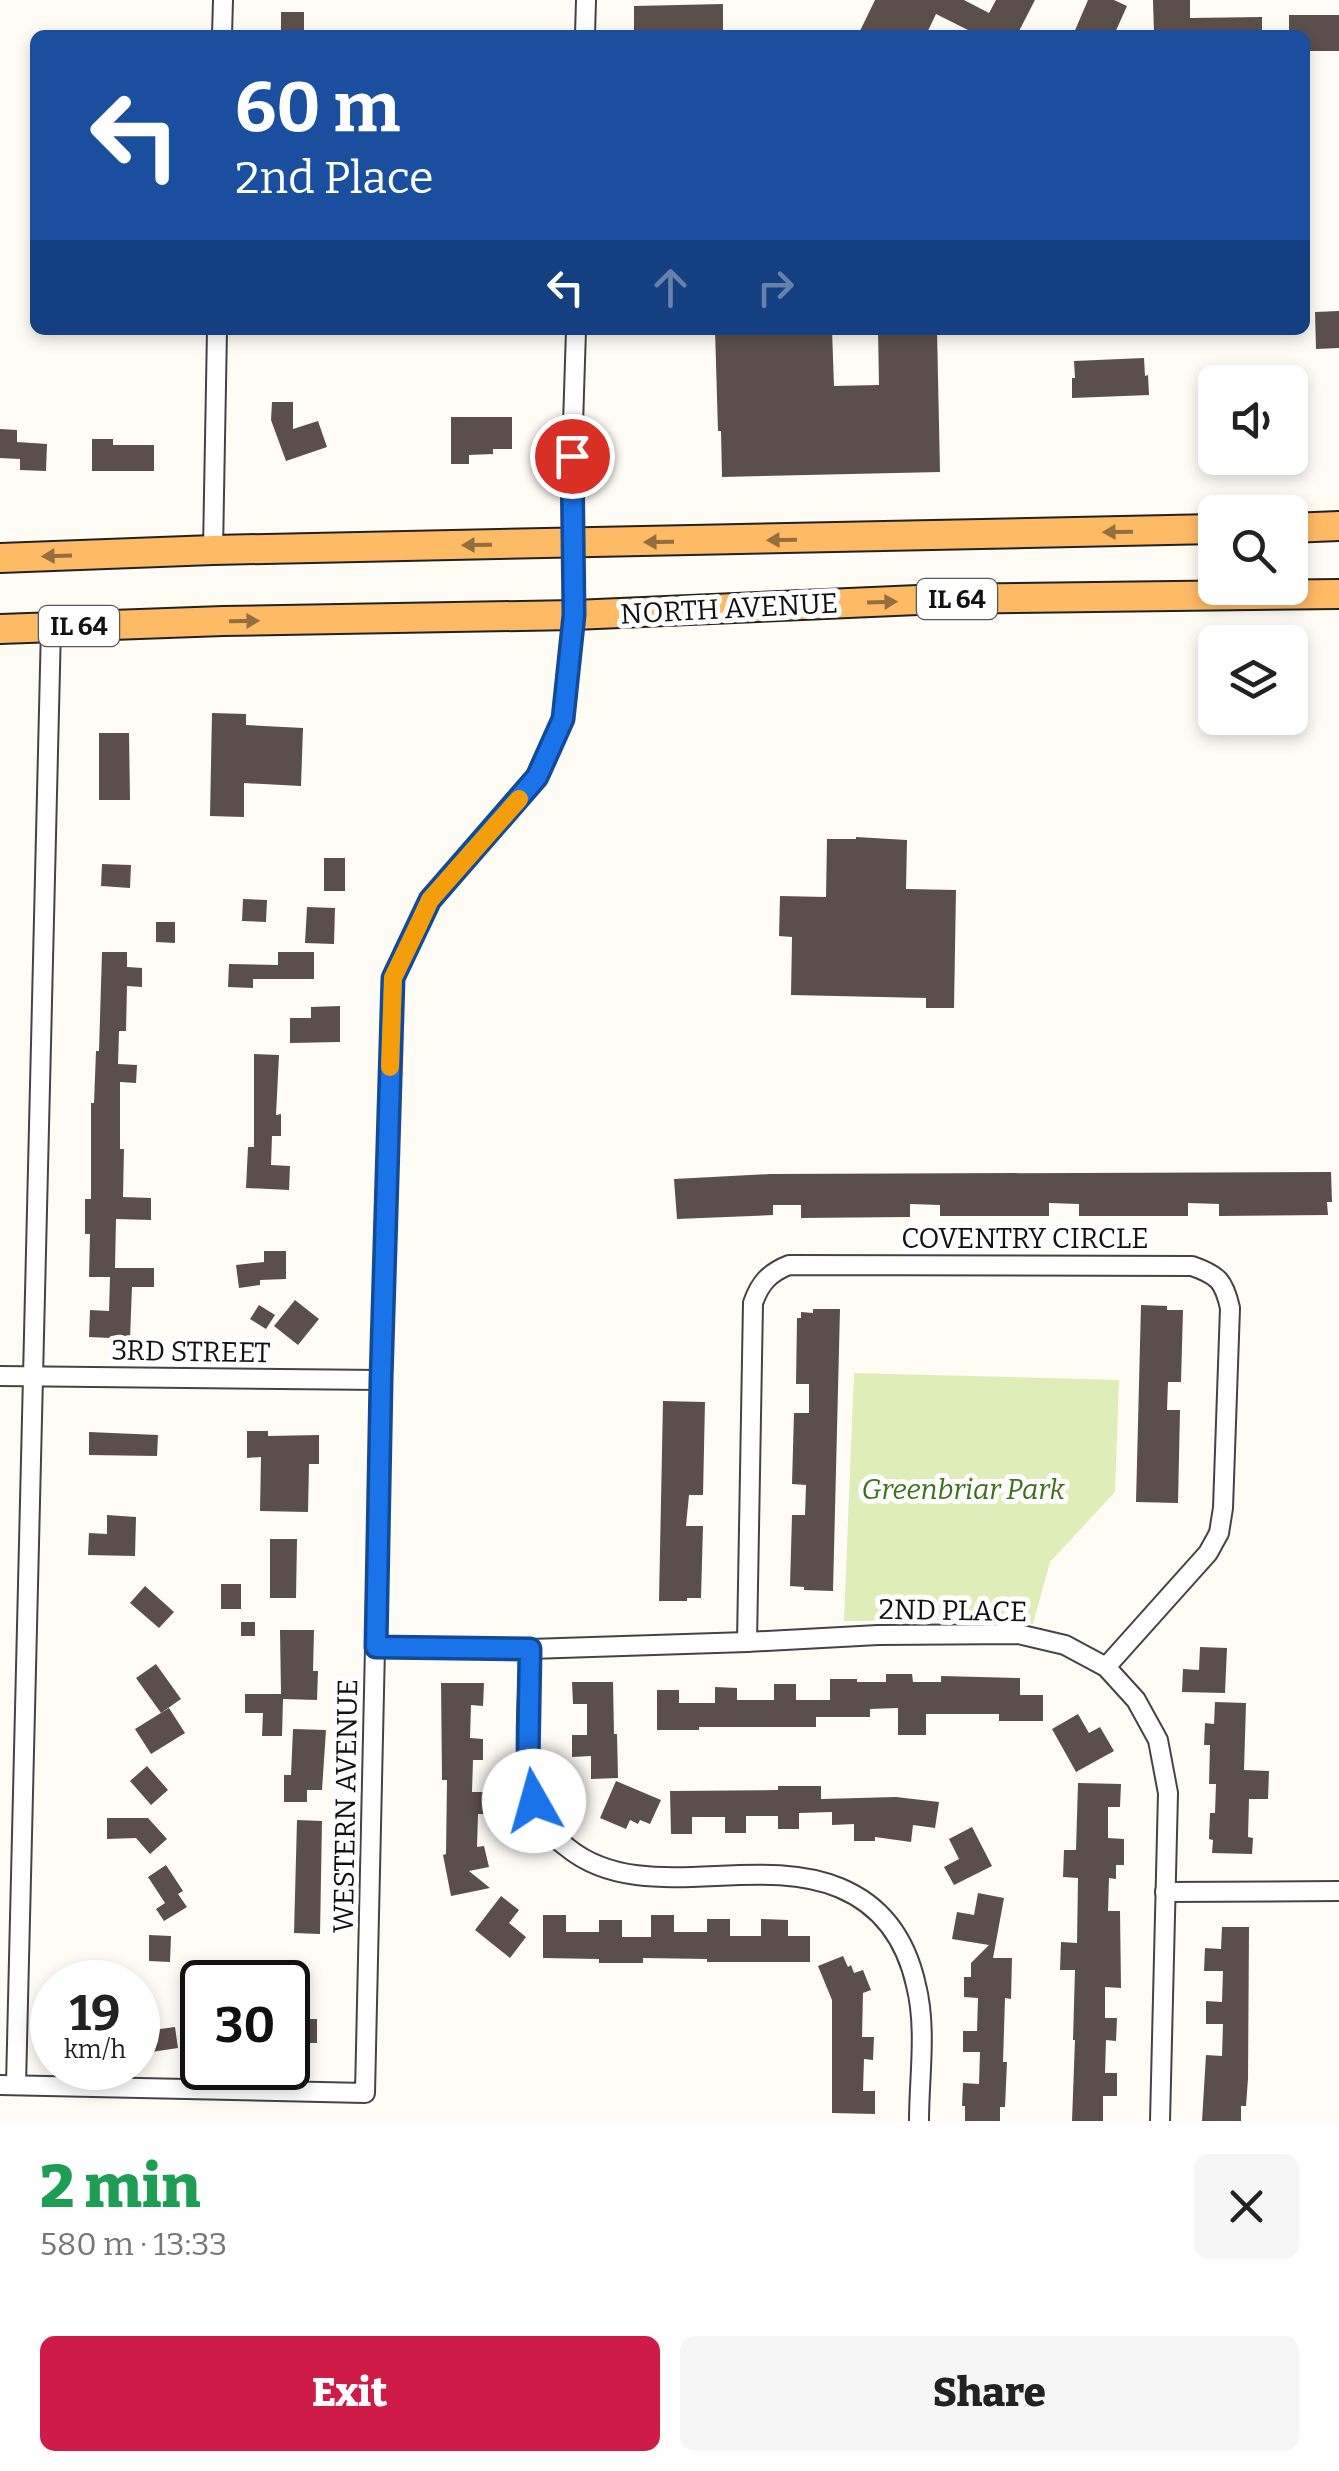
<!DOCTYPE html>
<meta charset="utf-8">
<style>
:root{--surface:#fff;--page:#f6f6f6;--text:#222;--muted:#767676;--accent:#cf1b48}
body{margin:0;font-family:Bitter,serif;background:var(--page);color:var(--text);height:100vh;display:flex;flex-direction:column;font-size:38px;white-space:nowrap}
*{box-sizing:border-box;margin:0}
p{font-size:32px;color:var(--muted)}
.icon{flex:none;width:55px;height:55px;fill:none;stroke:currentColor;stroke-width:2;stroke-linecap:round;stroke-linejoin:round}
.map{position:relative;height:2121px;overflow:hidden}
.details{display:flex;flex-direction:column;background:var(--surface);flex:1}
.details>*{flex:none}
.guide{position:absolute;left:30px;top:30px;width:1280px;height:305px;border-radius:15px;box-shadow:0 5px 15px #0003;background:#1a4fa0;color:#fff;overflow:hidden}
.fabs{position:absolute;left:1198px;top:365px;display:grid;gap:20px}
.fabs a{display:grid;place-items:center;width:110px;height:110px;border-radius:15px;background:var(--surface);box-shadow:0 5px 15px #0003;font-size:50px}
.speed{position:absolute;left:30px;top:1960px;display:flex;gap:20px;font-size:50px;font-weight:700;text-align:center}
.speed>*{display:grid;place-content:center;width:130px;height:130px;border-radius:50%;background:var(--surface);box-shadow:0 5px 15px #0003;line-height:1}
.speed small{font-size:25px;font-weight:400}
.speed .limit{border:5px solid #111;border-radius:15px;background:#fff;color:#111}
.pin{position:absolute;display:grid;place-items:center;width:85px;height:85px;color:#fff;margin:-42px;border:5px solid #fff;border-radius:50%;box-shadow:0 2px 10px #0007}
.me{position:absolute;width:110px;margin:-55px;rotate:353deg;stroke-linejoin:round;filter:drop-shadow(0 0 8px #0008)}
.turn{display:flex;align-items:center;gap:35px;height:210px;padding:0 40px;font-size:45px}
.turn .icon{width:130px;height:130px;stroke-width:2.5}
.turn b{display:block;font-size:70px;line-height:85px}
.lanes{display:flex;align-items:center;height:95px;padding:0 40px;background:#0003;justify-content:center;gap:50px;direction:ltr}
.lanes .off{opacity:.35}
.round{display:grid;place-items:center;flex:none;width:105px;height:105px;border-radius:15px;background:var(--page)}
.summary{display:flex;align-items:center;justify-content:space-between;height:170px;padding:0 40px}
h1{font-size:60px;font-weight:800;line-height:75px;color:#1e9e55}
.button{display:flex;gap:20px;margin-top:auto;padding:20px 40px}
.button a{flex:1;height:115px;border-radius:15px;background:var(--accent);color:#fff;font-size:40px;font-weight:800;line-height:115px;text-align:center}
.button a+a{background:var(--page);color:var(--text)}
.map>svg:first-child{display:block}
</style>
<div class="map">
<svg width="1339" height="2121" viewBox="0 0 1339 2121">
<rect width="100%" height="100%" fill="#fffbf5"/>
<path fill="#dfeeb9" d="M854,1373l265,7 -4,112 -65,70 -17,62 -30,-5 -159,2z"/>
<g fill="#5b4f4c">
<path d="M875,0h89l25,13 7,-13h39l-18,35h-39l-42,-21 -10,21h-68z"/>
<path d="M1088,0h26l13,6 -13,29h-41z"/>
<path d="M1153,0h37v18l72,-1v18l-108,-1z"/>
<path d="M723,4v31h-89v-29z"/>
<rect x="281" y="12" width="23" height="23"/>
<path d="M1289,15h50v36h-34v-16h-16z"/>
<path d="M1339,311v37l-23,1 -1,-37z"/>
<path d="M715,330h117l2,56 45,-1 -1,-55h59l3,142 -218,5 -1,-46h-3z"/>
<path d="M1144,358l1,18 3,-1 1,20 -77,3v-20h3l-1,-17z"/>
<path d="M272,402h21v27l25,-8 9,26 -41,14 -15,-41z"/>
<path d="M451,417h61v32h-19v5l-24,1v9h-18z"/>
<path d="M0,429l17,1v12l30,2 -1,27 -26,-1v-11l-20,-1z"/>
<path d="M92,439h21v6h41v26h-62z"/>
<path d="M212,713l34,1v11l57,3 -2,58 -57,-3v34l-34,-1z"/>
<path d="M99,733h30l1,67h-31z"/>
<path d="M856,837l51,3 -1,49 50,1 -2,118h-28v-10l-135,-3 1,-58 -13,-1 1,-40 46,1 1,-58h29z"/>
<rect x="324" y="858" width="21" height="33"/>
<path d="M102,864l29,1 -1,23 -29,-2z"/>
<path d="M243,899l24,1 -1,22 -24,-1z"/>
<path d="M307,907l28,1 -1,36 -29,-1z"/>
<path d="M156,922h19v21l-19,-1z"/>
<path d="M102,952h25v15l15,1v19l-15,-1 -1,45h-7l-1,33 19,1 -1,18 -16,-1v67h4l-1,48 28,1v22l-35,-1 -1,49h39v19h-22l-2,52 -41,-2 1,-27 19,1 1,-34h-21l1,-43h-5v-35h6v-96h3l2,-52h3z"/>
<path d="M278,952h36v27h-61v9l-25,-1 1,-23 49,1z"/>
<path d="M340,1006v36l-50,1v-25h21v-11z"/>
<path d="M254,1054l25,1 -3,60 5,-1v22h-9l-1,29 19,1 -1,24 -43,-2 2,-41h6z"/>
<path d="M1331,1172l1,30h-5l1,13 -109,1v-12l-31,-1v13h-109v-12l-30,-1v13h-109v-11l-30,-1v13l-109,1v-13h-28v10l-96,4 -3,-40 97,-5z"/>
<path d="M264,1251h22v28l-26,1v5l-21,3 -3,-23 28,-3z"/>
<path d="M295,1300l24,19 -21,26 -24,-19z"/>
<path d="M259,1305l16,10 -9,14 -16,-10z"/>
<path d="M1141,1305l26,1v4h16l-2,72h-13l-1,28h13l-2,93 -42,-1z"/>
<path d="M813,1309h27l-7,282 -29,-1v-3l-14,-1 2,-71h13l1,-30 -14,-1 2,-71h15v-29h-13l1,-66h4v-6l12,1z"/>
<path d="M663,1401l42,1 -2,93h-14l-3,31h17l-2,72h-14v3h-28z"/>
<path d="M247,1431h21v5l51,-1v29h-10l-1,48 -48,-1 1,-54 -14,1z"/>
<path d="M89,1432l69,3 -1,21 -68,-1z"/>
<path d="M107,1515l29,2 -1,39 -47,-1 1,-22 18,1z"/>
<path d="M270,1539h27l-1,59h-26z"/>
<rect x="221" y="1584" width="20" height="25"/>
<path d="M145,1586l29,26 -15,16 -29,-25z"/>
<rect x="241" y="1622" width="14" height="14"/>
<path d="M280,1630h34l-1,41h5l-1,29 -34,-1 -1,37h-20l1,-23h-18v-19h36z"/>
<path d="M1200,1647l27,1 -2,45 -43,-1 1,-23 16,1z"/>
<path d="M156,1664l25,35 -20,14 -25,-35z"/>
<path d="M886,1674h26l1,8h28v-6l79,2v17h23v26h-44v-7h-73v21h-28v-27l-28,1v8h-54v10h-117v3h-42v-40h22v13h36v-16l22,1v12h37v-16h22v16h34v-21h27v3h29z"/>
<path d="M572,1682h41l1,52h3l1,44 -27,1v-23l-19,1v-22h15v-31h-14z"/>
<path d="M441,1683h43l-1,23 -12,-1 -1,33 13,1v21h-10l-1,32h16v22h-10l-1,33 7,-1 5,21 -20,4 21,17 -39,8 -8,-41 3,-1 1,-74h-5z"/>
<path d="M1215,1702l31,1 -2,67 25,1 -1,28h-19l-1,38 5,1 -1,16 -40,-1 1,-13 -4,-1 1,-26h5l1,-29h-7l1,-39h-6l1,-22 9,1z"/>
<path d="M169,1708l16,25 -34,21 -16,-25z"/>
<path d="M1078,1714l11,19 11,-6 14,24 -38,21 -24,-43z"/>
<path d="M293,1729l33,1 -4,60h-15v12h-23v-27h7z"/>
<path d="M147,1766l21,24 -17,15 -21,-24z"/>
<path d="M616,1781l45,19 -11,24 -10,-4 -2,4 -8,-4 -4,9 -26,-11z"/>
<path d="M1078,1783l43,1 -1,23h-12v31l16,1v26h-8v14l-7,-1 -1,33h12l1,77 -16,-1v31h12l-1,23 -10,-1 -1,33h12v23h-14v25h-31l3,-81h-2l2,-70h-15l1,-28 16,1 1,-65 -15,-1 1,-27h12z"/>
<path d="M778,1786h43v13l75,-2 43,5 -4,26 -22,-3 -2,17 -36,-5v4h-21v-17l-22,1v-13l-33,1v16h-21v-13h-32v17h-21v-16h-33v17h-21l-1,-43 108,-1z"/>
<path d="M107,1818h41l19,21 -17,15 -14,-16 -29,1z"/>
<path d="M297,1820l25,1 -2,113 -26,-1z"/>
<path d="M972,1827l20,39 -38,19 -10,-18 15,-8 -10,-20z"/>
<path d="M166,1865l17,26 -5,3 9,13 -23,14 -8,-12 9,-6 -17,-26z"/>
<path d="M978,1893l26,5 -11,60h19l-1,41 -6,-1 -2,64h4l-2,45h-5v14h-35v-15h-3l1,-23 16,1 1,-32h-17v-21h14l1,-33 -14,-1v-20h7v-14l18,-18 -37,-6 5,-27 17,3z"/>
<path d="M501,1896l18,14 -10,13 17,14 -16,21 -35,-28z"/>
<path d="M543,1915h23v17h33v-12h23v17h29v-22h23v17h33v-13h23v17h31v-17l27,1v16h22v26h-103v-3l-64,-1v5h-44v-4l-56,-1z"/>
<path d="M1222,1927h27l-1,152 -2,27h-5v15h-39l4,-66 16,1 1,-32h-17v-23l16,1 1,-31h-19l1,-23 16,1z"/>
<path d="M149,1935l22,1 -1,26 -21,-1z"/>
<path d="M843,1956l5,11 3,-2 3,8 9,-3 8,20 -8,3 -1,44h12l-1,23 -9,-1 -1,32h12v23l-43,-1v-113l-14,-34z"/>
<path d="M291,2010h14v9h12v24h-29v-26h3z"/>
<path d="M175,2027l3,21 -40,6v-22z"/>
</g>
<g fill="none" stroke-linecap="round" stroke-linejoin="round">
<g stroke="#444" stroke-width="22">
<g id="minor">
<path d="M222,35l1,-35"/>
<path d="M585,35l1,-35"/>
<path d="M213,550l4,-220"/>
<path d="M0,1376l381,4"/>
<path d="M747,1642l6,-339c7,-20 16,-30 36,-38l403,1c26,9 32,15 38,42l-7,200 -4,25 -11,20 -102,114"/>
<path d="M376,1647l154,2 217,-7 131,-7 140,-1 47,11 41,22 30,33 22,40 10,53 -8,328"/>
<path d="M530,1649c-1,53 -12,123 12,172 5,12 16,19 26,27 73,59 187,4 272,40 43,18 66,52 76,97 11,43 3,92 3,136"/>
<path d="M1165,1892l174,-1"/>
<path d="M0,2085l365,8 16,-713 12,-403 37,-77 107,-123 26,-58 11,-104 -2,-159 4,-126"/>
<path d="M16,2085l35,-1458"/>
</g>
</g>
<g stroke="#222" stroke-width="32">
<g id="primary">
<path d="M1290,528l49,-2"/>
<path d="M0,558l213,-8 1002,-21"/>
<path d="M0,629l223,-8 351,-6 367,-16 398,-5"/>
</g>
</g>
<use href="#minor" stroke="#fff" stroke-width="18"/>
<use href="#primary" stroke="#ffba65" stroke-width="28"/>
</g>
<defs><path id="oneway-solid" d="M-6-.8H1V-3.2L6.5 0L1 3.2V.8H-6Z" transform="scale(2.5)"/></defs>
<g fill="#946e3f">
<use href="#oneway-solid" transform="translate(1118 532) rotate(179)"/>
<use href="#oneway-solid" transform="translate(782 540) rotate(179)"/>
<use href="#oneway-solid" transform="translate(659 542) rotate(179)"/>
<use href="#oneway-solid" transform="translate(477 545) rotate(179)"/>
<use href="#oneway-solid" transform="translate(57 556) rotate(178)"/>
<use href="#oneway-solid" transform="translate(882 602) rotate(-2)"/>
<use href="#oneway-solid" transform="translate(244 621) rotate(-1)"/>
</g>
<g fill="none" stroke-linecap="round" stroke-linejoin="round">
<g stroke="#114b97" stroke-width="25">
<path id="route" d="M534,1801l-6,-37 2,-115 -154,-2 5,-267 12,-402 37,-78 107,-123 26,-58 11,-104 -2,-159"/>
</g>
<use href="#route" stroke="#1a73e8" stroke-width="18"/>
<path stroke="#f59e0b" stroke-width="18" d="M390,1067l3,-89 25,-52 12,-26 89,-101"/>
</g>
<g text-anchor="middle" stroke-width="10" stroke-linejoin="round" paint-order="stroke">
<g fill="#fff" stroke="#585858" stroke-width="2.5">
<rect x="917" y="579" width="80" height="40" rx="8"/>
<rect x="39" y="606" width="80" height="40" rx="8"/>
</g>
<g font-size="25" font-weight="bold" fill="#111">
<text x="957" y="608">IL 64</text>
<text x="79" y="635">IL 64</text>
</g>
<g font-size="28" fill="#111" stroke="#fff">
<text transform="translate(729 608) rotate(-3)" y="10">NORTH AVENUE</text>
<text x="1025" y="1248">COVENTRY CIRCLE</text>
<text transform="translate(191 1351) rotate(1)" y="10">3RD STREET</text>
<text transform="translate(953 1610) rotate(1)" y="10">2ND PLACE</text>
<text transform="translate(345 1806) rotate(-89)" y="10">WESTERN AVENUE</text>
</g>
<g font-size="28" font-style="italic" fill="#3d701a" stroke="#fff">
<text x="963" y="1499">Greenbriar Park</text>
</g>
</g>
</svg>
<div class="fabs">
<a><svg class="icon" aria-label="sound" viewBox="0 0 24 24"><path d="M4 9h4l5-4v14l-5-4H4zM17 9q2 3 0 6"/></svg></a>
<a><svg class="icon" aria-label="search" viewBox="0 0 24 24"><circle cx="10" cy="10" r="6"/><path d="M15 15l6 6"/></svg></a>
<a><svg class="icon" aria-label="layers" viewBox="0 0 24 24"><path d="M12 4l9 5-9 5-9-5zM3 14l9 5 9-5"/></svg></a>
</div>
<div class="speed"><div>19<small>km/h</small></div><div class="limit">30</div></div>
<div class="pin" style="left:572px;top:456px;background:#d93025"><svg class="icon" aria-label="arrive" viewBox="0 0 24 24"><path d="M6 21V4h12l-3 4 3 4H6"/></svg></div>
<svg class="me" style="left:534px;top:1801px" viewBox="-20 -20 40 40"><circle r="19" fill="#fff"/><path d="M0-13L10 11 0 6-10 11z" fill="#1a73e8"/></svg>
<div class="guide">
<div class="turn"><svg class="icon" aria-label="left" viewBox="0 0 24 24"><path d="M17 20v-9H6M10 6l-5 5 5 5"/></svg><div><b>60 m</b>2nd Place</div></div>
<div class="lanes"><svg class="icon" aria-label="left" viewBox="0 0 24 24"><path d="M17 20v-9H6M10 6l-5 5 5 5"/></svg><svg class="icon off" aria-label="ahead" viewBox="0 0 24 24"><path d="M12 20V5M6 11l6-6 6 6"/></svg><svg class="icon off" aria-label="right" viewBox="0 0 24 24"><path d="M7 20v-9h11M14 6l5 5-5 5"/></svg></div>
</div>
</div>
<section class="details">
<div class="summary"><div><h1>2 min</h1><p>580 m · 13:33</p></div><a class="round"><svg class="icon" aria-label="close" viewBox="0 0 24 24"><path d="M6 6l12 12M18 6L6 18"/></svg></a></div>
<div class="button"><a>Exit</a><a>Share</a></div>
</section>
